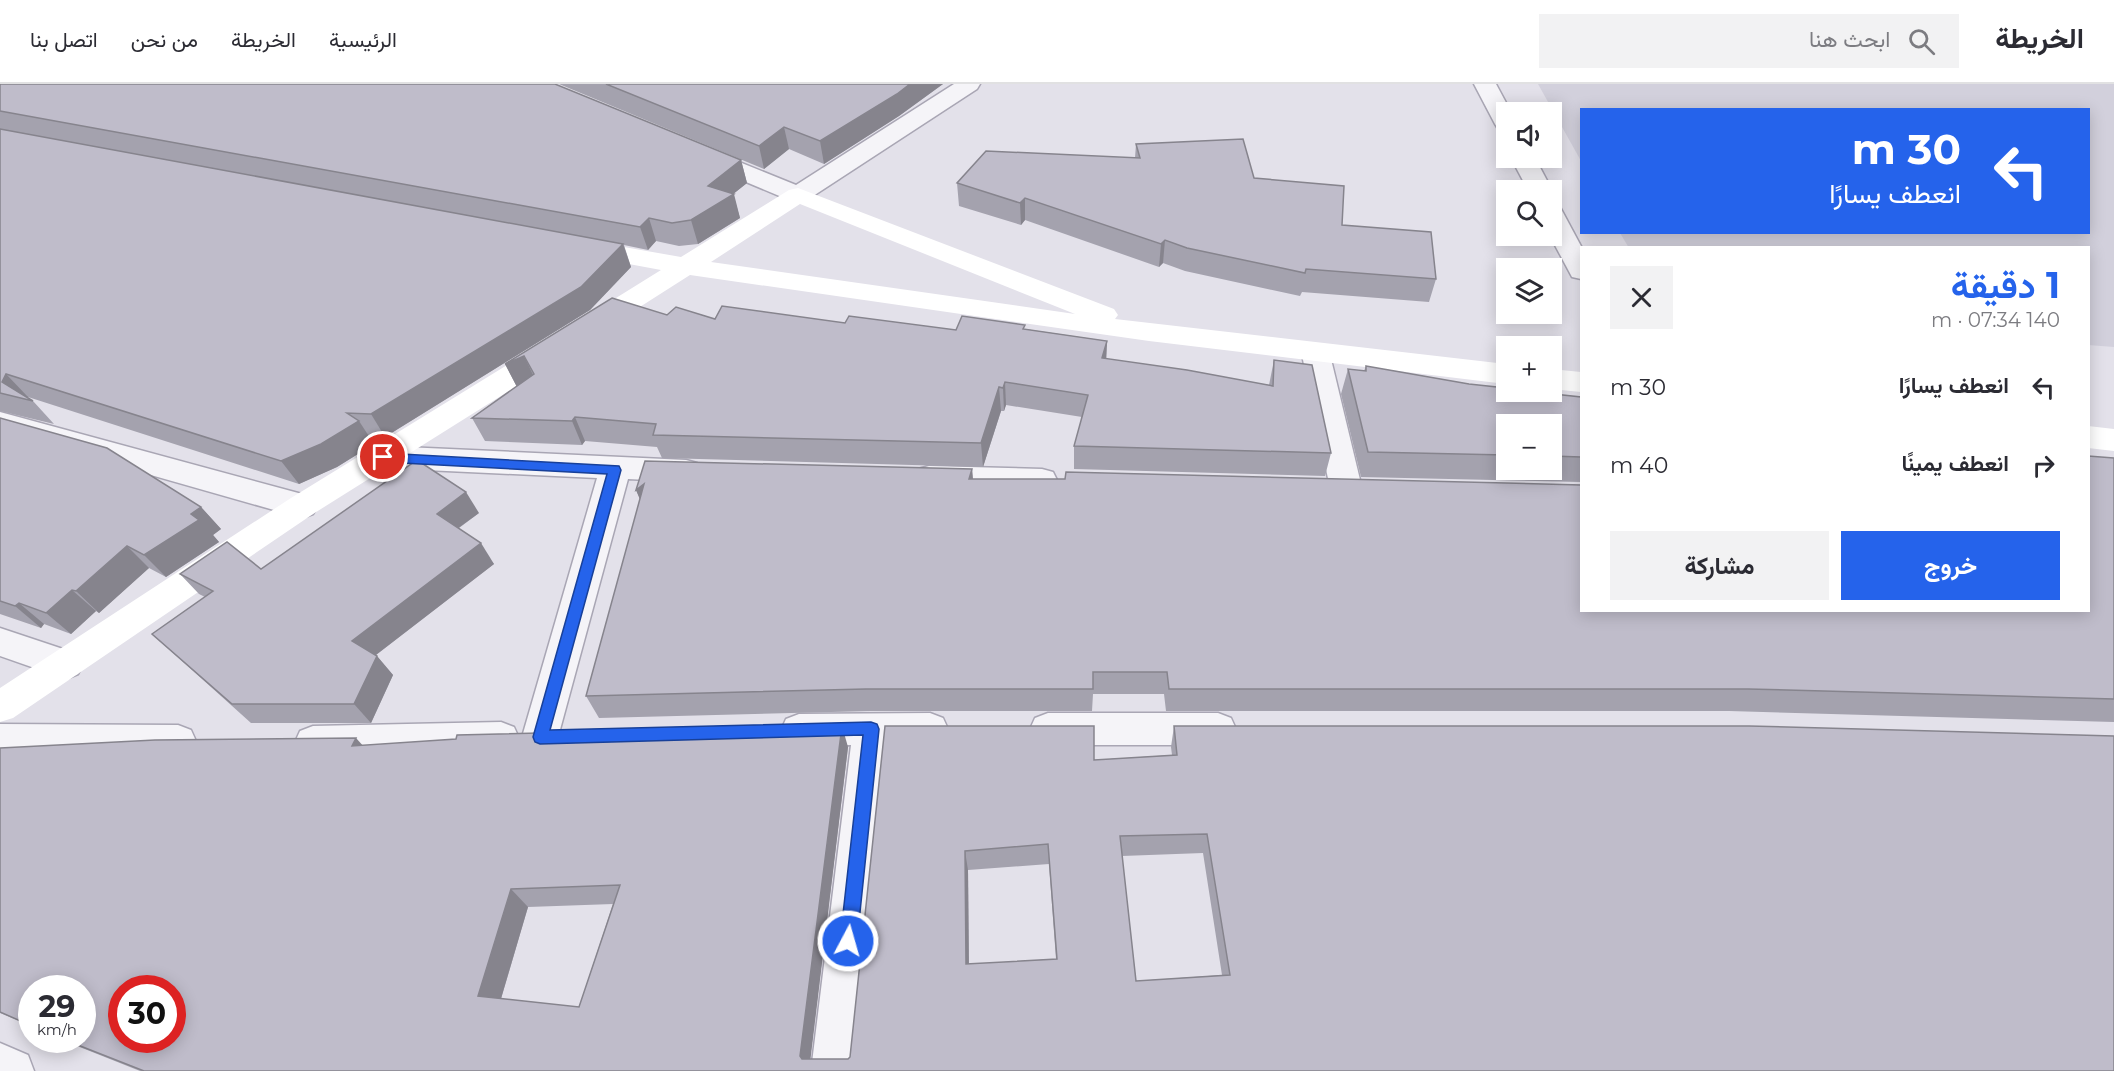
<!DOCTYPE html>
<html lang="ar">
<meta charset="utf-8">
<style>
:root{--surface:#fff;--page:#f2f2f3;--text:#2b2b33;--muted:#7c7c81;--line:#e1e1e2;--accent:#2563eb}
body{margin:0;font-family:Montserrat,Vazirmatn,sans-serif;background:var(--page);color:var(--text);direction:rtl;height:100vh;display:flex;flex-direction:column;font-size:22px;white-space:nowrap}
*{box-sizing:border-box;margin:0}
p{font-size:20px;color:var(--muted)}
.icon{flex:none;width:33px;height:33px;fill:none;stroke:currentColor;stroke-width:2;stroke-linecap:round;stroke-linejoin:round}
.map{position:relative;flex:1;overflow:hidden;direction:ltr}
.drawer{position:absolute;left:1580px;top:162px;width:510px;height:366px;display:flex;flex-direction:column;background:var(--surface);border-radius:0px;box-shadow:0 3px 15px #0003;direction:rtl}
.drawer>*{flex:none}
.guide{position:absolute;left:1580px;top:24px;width:510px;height:126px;border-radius:0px;box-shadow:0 3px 15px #0003;direction:rtl;background:#2563eb;color:#fff;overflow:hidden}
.buttons{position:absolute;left:1496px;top:18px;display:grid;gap:12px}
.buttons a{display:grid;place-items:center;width:66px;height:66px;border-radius:0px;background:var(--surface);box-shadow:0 3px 15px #0003;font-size:30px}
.speed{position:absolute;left:18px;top:891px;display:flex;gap:12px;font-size:30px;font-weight:700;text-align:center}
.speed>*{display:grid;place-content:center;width:78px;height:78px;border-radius:50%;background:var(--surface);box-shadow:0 3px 15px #0003;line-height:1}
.speed small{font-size:15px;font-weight:400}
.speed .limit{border:9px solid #d22;background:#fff;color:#111}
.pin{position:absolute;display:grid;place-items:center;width:51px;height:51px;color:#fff;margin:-26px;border:3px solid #fff;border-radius:50%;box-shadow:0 2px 6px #0007}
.me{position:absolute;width:66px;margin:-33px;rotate:6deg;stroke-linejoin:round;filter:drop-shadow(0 0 4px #0008)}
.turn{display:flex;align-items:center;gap:21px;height:126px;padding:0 30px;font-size:27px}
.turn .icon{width:78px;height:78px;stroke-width:2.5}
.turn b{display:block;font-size:42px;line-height:51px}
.round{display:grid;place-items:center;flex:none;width:63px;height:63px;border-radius:0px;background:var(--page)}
.head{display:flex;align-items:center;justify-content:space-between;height:102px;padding:0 30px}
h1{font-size:36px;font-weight:700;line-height:45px;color:var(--accent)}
.cta{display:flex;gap:12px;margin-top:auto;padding:12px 30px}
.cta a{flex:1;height:69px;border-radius:0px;background:var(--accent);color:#fff;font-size:24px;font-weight:700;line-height:69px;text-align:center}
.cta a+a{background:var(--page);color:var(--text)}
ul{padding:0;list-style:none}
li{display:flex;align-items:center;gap:18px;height:78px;padding:0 30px}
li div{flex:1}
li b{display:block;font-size:22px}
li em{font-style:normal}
header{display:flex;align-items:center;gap:36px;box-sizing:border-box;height:84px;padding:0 30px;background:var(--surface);border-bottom:2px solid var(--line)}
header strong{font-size:28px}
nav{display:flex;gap:33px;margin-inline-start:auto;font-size:21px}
.search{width:420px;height:54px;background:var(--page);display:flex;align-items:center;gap:15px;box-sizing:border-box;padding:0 21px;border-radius:0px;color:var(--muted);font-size:22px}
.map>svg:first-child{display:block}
</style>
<header>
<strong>الخريطة</strong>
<div class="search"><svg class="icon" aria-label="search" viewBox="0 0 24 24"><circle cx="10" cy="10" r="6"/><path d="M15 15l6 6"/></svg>ابحث هنا</div>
<nav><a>الرئيسية</a><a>الخريطة</a><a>من نحن</a><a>اتصل بنا</a></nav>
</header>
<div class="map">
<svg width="2114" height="987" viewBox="0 0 2114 987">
<rect width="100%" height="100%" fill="#e3e1ea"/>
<path fill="#d2d0dc" d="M1538,0h576v263l-26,-2v-97h-459l-9,-15 468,-1v-122h-507v51z"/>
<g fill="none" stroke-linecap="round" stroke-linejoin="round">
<g stroke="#a9a6b4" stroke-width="3">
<g id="street">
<path d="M954,0h26l-3,5 -170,111 -9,2 -9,-2 -93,-39 -4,-5 4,-5 8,-2 8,2 84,34z"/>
<path d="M1474,0h22l15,28h-5v19l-8,-2 -3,-5z"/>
<path d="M1511,74h24l17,32 -1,2 -23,-2z"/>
<path d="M1551,121l9,2 22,41 -1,31 -9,-2 -22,-41z"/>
<path d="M1316,262l10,2 4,7 32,133 -5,8 -11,3 -11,-3 -5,-8 -28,-133 4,-7z"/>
<path d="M0,328l302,82 11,4 5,8 -5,8 -11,4 -302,-86z"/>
<path d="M383,362l303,14 11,3 4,8 -4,8 -11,3 -58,-3 -70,258 -5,11 -13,5 -13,-5 -5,-11 75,-259 -214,-10 -11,-3 -4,-8 4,-8z"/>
<path d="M929,382l113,3 11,3 4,8 -4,8 -11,3 -113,-3 -11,-3 -4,-8 4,-8z"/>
<path d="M0,544l78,26 5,10 -5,10 -12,5 -66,-23z"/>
<path d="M930,629l13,5 5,11 -5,11 -13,5h-42l-33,326h-44l40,-326 -52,1 -13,-5 -5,-11 5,-11 13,-5z"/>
<path d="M1048,629h170l13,5 5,11 -5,11 -13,5h-170l-13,-5 -5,-11 5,-11z"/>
<path d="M501,638l13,5 5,11 -5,11 -13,5 -188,4 -13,-5 -5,-11 5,-11 13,-5z"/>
<path d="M0,640l178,1 13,5 5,11 -5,11 -13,5 -178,-1z"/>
<path d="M0,959l28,12 6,16h-34z"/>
</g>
</g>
<use href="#street" fill="#f5f4f8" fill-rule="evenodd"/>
<g fill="#fff" fill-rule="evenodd">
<path d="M798,104l316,121 4,6 -3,4 391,45v20l-357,-43 -459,-66 -91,58 -10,3 -10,-3 -4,-6 4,-6 82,-51 -86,-16 -4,-6 4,-6 9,-2 97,17 108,-67zM800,120l275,110 -364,-52z"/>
<path d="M548,260l10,2 4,7 -4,7 -245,154 -300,204 -13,4v-34l291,-190 247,-152z"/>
<path d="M1551,285l30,3v20l-30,-3z"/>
<path d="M2088,342l26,3v22l-26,-3z"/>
</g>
</g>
<g fill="#a4a2ae" fill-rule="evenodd">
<path d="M0,0l741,76 6,23 -14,11 7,24 -42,26 -19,2 -23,-5 -8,9 -24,-5 7,22 -41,43 -205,127 -16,-1 5,8 -37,23 -38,17 -271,-87 -1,1 6,3 21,23 -54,-13z"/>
<path d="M559,0h384l-44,32 -75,48 -35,-15 -25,20z"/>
<path d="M1136,60l118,34 88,47 94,54 -7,23 -127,-10 -2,4 -115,-25 -22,-8 -4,4 -134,-47 -4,5 -62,-19 -2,-23 178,-25z"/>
<path d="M667,231l48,4 130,4 111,7 69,-1 82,12 -1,18 163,26 5,-25 57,93 -6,23 -251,-7v-23l8,-29 -76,-12 -2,6h-3l-18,56 -321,-9 -5,-11 -72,-6 -3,4 -97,-4 -13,-23 45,-31 -12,-23z"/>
<path d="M1366,282l103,18 112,13v85l-220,-5 -20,-83 7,-25 16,2zM1506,340h45v46h-45z"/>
<path d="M0,334l201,89 20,22 -8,6 6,7 -53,35 -17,-9 -50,45 -3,-2 -25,23 -27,-10 -3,4 -41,-14z"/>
<path d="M2114,374v264l-385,-11h-563l-2,-17h-71l-1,17h-221l-272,7 -13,-22 54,-197 -4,-9 336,-21 1,10 608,131z"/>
<path d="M479,429l-20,15 35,36 -118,91 17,20 -22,48h-120l-99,-89 53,-37 -6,-3 -19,-20 81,-5z"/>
<path d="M885,642l209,34 78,-5 -1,-8 3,-21 940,345h-1974l-78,-31h20l-50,-52v38l-32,-13v-265l362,-3 486,2 -38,312h38l2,-2zM1203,769l19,122 -86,6 -14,-125zM1049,780l7,95 -87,5 -1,-94zM613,820l-34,103 -78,-8 27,-92z"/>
</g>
<g fill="#86848d">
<path d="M910,0h33l-44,32 -75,48 -4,-23z"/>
<path d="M784,43l5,22 -25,20 -5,-23z"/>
<path d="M741,76l6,23 -20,16 7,-5 6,24 -42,26 -7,-24 17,-34z"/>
<path d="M1025,114v22l-4,5 -1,-22z"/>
<path d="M649,134l7,23 -8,9 -8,-23z"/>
<path d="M1165,156l-2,23 -4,4 2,-23z"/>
<path d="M623,160l8,23 -41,43 -205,127 -14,-23z"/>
<path d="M1107,257l-1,23 -4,-6z"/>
<path d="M524,272l11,23 -18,8 -12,-23z"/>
<path d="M6,290l22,23 -2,3 -24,-18z"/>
<path d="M1005,298l1,23 -2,6 -1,-23z"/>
<path d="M999,303l2,24 -18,56 -2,-24z"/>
<path d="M575,333l10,24 -3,4 -10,-24z"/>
<path d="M359,337l15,23 -37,23 -38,17 -18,-23z"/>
<path d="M972,385l2,25 -5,-15z"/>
<path d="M644,400l2,30 -10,-24z"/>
<path d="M466,408l13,21 -29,21 -13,-20z"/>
<path d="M201,423l20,22 -8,6 6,7 -53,35 -22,-22 47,-41z"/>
<path d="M481,459l13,21 -126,97 -16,-20z"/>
<path d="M127,462l22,22 -50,45 -23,-22z"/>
<path d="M72,506l24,21 -25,23 -25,-21z"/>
<path d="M19,519l25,21 -3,4 -26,-22z"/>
<path d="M377,572l16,19 -22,48 -17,-19z"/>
<path d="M842,642l6,21 -39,324 -9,-15z"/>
<path d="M356,654l19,21 -23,-13z"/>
<path d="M965,767l3,19 1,111 -3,-17z"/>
<path d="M511,805l17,18 -31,105 -19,-16z"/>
</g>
<g fill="#bfbcca" stroke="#86848d" stroke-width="1.5" fill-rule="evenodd">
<path d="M0,0h555l186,76 -33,26 26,8 -43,26 -19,3 -23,-5 -9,9 -640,-116z"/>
<path d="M606,0h304l-13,10 -77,47 -36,-14 -25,19z"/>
<path d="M0,45l623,115 -42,43 -210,127 -24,-1 12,8 -38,23 -40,17 -275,-87 -4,8 31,19 -33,-8z"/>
<path d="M1243,55l11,39 90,8 -2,39 89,7 5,47 -130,-10 -1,4 -118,-25 -22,-8 -4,4 -136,-46 -5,5 -63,-20 29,-32 154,7 -4,-14z"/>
<path d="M612,214l55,17 9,-8 39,12 7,-13 123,17 4,-7 107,14 6,-14 63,9 -2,4 84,12 -5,17 85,12 86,16 1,-26 38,5 19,88 -257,-7 14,-51 -83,-13 -2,6 -4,-1 -18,56 -328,-8 3,-11 -81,-7 -3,4 -100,-3 62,-44 -10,-18 -19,8z"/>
<path d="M1366,282l103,18 37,4v4h29l46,5v60l-30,-1v-32h-45v31l-138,-3 -20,-83 18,2z"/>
<path d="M0,334l107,30 94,59 -10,7 8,6 -55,35 -17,-9 -51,45 -4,-1 -26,23 -27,-10 -4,3 -15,-5z"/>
<path d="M2088,372l26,2v241l-366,-10h-579l-2,-17h-74v17h-227l-280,7 58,-212 -8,6 9,-29 327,8 -3,10h96l1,-7 515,13v125h507z"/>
<path d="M417,376l49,32 -29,22 44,29 -129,98 25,15 -23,48h-122l-80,-70 61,-43 -33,-17 47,-32 34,27z"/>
<path d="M842,642l-42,330 2,3h46l2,-2 35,-331h209v34l83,-5 -3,-29h575l365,10v335h-1970l-79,-31h17v-52h-50v38l-32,-14v-264l155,-8 201,-2 -4,8 104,-7 1,-4zM1207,750l23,141 -94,6 -16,-145zM1048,760l9,115 -91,5 -1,-113zM620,801l-41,122 -101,-11 33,-107zM122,904h50v52h-50z"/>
</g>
<path fill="#2563eb" stroke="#184099" stroke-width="1.5" d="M383,369l236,13 2,4 -71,260 321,-8 6,2 2,5 -22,212 -3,6 -6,2 -6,-2 -2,-6 23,-206 -323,9 -5,-2 -2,-5 74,-263 -224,-12 -6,-5z"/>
</svg>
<div class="buttons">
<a><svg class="icon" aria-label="sound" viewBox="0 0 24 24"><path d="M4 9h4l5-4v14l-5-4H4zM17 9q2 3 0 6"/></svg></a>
<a><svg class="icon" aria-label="search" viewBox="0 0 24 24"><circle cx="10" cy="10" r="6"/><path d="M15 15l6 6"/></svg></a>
<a><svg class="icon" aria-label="layers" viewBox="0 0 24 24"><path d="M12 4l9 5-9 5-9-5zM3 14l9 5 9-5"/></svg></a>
<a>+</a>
<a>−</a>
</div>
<div class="speed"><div>29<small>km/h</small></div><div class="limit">30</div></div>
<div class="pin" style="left:383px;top:373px;background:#d93025"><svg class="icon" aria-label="arrive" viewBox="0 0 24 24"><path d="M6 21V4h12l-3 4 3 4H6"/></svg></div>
<svg class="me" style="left:848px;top:857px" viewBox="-20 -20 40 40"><circle r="17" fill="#2563eb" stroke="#fff" stroke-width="3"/><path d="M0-11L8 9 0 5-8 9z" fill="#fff"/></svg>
<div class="guide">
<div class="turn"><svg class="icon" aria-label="left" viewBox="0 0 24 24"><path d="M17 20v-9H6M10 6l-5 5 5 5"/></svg><div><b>30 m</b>انعطف يسارًا</div></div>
</div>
<section class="drawer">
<div class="head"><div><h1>1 دقيقة</h1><p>140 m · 07:34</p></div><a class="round"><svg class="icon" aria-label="close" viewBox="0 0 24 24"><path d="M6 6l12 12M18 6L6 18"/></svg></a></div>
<ul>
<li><svg class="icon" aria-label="left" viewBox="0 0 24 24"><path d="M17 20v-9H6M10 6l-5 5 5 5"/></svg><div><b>انعطف يسارًا</b></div><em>30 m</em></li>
<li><svg class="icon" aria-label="right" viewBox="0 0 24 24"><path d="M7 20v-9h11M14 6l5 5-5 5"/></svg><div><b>انعطف يمينًا</b></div><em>40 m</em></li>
</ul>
<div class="cta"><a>خروج</a><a>مشاركة</a></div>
</section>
</div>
